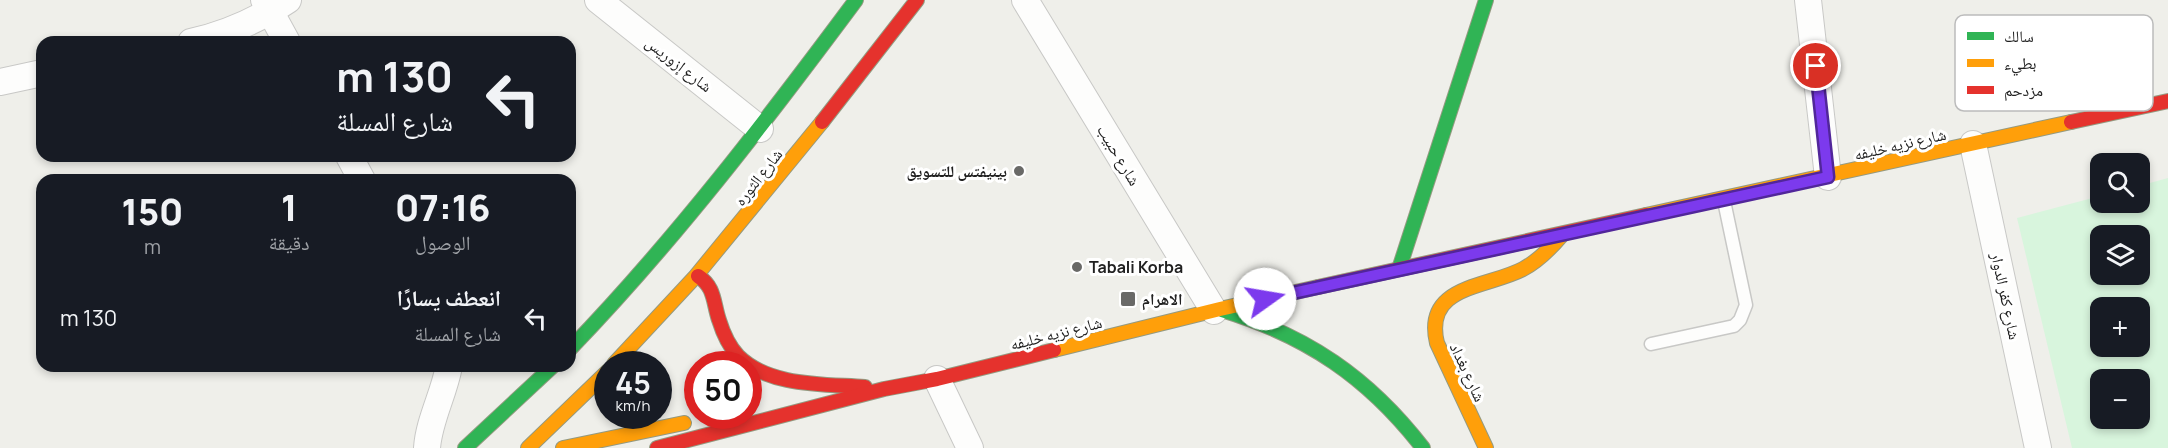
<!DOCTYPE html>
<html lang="ar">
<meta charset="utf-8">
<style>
:root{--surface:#171b24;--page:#20242c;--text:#f1f3f6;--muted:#9ea1a6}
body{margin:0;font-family:Manrope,"Noto Naskh Arabic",sans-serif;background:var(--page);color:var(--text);direction:rtl;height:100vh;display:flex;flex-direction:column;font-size:22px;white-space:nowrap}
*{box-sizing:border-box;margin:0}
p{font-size:20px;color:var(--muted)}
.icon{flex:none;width:33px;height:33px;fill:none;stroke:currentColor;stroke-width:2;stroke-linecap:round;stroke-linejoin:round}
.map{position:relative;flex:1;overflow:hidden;direction:ltr}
.sheet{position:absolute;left:36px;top:174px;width:540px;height:198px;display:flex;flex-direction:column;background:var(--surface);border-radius:18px;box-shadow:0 3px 9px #0003;direction:rtl}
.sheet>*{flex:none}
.hud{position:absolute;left:36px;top:36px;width:540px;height:126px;border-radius:18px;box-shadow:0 3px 9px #0003;direction:rtl;background:#171b24;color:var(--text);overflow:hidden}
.buttons{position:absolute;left:2090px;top:153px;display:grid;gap:12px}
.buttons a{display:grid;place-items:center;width:60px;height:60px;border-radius:12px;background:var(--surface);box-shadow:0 3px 9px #0003;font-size:30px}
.speed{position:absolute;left:594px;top:351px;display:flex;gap:12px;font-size:30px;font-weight:700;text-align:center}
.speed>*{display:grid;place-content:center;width:78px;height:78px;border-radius:50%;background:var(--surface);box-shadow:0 3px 9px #0003;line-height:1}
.speed small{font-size:15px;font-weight:400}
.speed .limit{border:9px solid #d22;background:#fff;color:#111}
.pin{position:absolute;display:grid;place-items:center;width:51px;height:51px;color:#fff;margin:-26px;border:3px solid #fff;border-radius:50%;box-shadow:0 2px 6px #0007}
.me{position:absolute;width:66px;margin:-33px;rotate:77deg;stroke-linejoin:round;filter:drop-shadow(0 0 4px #0008)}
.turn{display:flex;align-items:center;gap:21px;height:126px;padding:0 24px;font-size:27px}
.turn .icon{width:78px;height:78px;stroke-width:2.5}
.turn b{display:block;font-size:42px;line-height:51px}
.eta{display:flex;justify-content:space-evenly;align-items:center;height:102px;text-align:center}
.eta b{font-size:36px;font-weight:800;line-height:42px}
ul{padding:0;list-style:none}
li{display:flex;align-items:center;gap:18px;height:84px;padding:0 24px}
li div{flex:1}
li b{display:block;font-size:22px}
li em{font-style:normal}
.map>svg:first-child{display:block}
</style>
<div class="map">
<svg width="2168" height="448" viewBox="0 0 2168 448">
<rect width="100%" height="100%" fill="#efefea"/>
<path fill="#d8f5dd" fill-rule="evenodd" d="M2168,178v270h-96l-55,-230 83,-22v6h39v-16zM2100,236h39v38h-39zM2100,308h39v38h-39zM2100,380h39v38h-39z"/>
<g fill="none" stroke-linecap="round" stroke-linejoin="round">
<g stroke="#c8c8c6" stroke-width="15">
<path id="lane" d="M1651,344l83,-18 6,-6 6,-15 -22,-104"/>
</g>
<g stroke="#c8c8c6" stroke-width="28">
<g id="street">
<path d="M264,0l23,42"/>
<path d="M598,0l162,129"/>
<path d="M1025,0l189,311"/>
<path d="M1808,0l20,177"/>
<path d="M191,42c36,-8 67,-22 97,-42"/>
<path d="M0,82l42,-9"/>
<path d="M1973,144l65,304"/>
<path d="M349,156l13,24"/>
<path d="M937,379l33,69"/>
<path d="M427,448c2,-28 17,-54 22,-82"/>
</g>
</g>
<g stroke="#949a81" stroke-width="16">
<g id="fast">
<path d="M1399,269l87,-269"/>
<path d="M1222,310c85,26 146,67 201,138"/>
<path d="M570,349c105,-109 196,-228 286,-349"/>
<path d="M465,448l88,-82"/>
</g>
</g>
<g stroke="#949a81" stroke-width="16">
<g id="slow">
<path d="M1646,215l425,-93"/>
<path d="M1054,350l166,-41 98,-22"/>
<path d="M614,364l81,-87 127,-155"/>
<path d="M528,448l80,-77"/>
<path d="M563,448l121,-25"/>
<path d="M1486,448l-49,-105c-14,-58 50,-55 86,-74 15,-8 27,-20 38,-33"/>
</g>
</g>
<g stroke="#949a81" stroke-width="16">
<g id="jam">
<path d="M822,122l95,-122"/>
<path d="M2071,122l97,-21"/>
<path d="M698,276c17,11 15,26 21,44 4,13 9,25 19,36 31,31 87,28 127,31"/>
<path d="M1318,287l328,-72"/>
<path d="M657,448l227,-59 53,-10 117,-29"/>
</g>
</g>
<use href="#lane" stroke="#fdfdfc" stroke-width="12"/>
<use href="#street" stroke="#fdfdfc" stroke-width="26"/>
<use href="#fast" stroke="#30b455" stroke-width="14"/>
<use href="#slow" stroke="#ff9f0a" stroke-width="14"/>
<use href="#jam" stroke="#e5322d" stroke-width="14"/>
</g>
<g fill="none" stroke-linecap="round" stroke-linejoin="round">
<g stroke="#51269a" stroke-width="15">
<path id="route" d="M1265,299l563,-122 -12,-111"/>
</g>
<use href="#route" stroke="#7c3aed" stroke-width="10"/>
</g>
<g fill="#696967" stroke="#fff" stroke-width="2">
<circle cx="1019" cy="171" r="6"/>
<circle cx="1077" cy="267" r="6"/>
<rect x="1120" y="291" width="16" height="16" rx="3"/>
</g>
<g text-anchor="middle" stroke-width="6" stroke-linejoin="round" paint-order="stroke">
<g font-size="16" fill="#212121" stroke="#fff">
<text transform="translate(679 64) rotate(38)" y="6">شارع إزوريس</text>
<text transform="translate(1900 144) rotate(-13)" y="6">شارع نزيه خليفه</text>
<text transform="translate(1119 155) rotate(59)" y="6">شارع حبيب</text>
<text transform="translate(758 177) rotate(-52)" y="6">شارع الثوره</text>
<text transform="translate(2006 296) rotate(78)" y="6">شارع كفر الدوار</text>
<text transform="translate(1056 333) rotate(-14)" y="6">شارع نزيه خليفه</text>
<text transform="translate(1468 372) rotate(65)" y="6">شارع بغداد</text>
</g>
<g font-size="16" font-weight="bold" fill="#212121" stroke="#fff" text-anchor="start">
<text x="1007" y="177" text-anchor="end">بينيفتس للتسويق</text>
<text x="1089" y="273">Tabali Korba</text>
<text x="1142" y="305">الاهرام</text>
</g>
</g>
<rect x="1955" y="15" width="198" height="96" rx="9" fill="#fff" stroke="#bcbcbc" stroke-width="1.5"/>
<rect x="1967" y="32" width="27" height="8" fill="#30b455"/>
<rect x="1967" y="59" width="27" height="8" fill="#ff9f0a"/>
<rect x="1967" y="86" width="27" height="8" fill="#e5322d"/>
<g font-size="16" fill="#212121">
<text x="2004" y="42">سالك</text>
<text x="2004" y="69">بطيء</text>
<text x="2004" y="96">مزدحم</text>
</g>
</svg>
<div class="buttons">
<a><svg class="icon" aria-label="search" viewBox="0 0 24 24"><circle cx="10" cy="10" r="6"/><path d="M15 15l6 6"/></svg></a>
<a><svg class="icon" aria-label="layers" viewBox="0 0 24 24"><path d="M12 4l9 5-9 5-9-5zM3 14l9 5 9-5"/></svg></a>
<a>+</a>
<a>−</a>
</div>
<div class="speed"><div>45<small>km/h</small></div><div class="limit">50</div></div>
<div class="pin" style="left:1816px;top:66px;background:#d93025"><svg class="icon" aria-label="arrive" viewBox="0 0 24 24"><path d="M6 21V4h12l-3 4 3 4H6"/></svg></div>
<svg class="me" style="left:1265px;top:299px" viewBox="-20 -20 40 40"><circle r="19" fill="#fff"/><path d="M0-13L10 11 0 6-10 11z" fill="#7c3aed"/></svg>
<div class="hud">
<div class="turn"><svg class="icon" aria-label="left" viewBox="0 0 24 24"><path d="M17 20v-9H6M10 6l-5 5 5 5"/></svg><div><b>130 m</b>شارع المسلة</div></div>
</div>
<section class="sheet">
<div class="eta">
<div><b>07:16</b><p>الوصول</p></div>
<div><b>1</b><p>دقيقة</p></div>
<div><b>150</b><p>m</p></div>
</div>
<ul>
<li><svg class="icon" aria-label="left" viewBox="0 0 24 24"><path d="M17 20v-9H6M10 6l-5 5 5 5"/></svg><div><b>انعطف يسارًا</b><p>شارع المسلة</p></div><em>130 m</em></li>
</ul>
</section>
</div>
